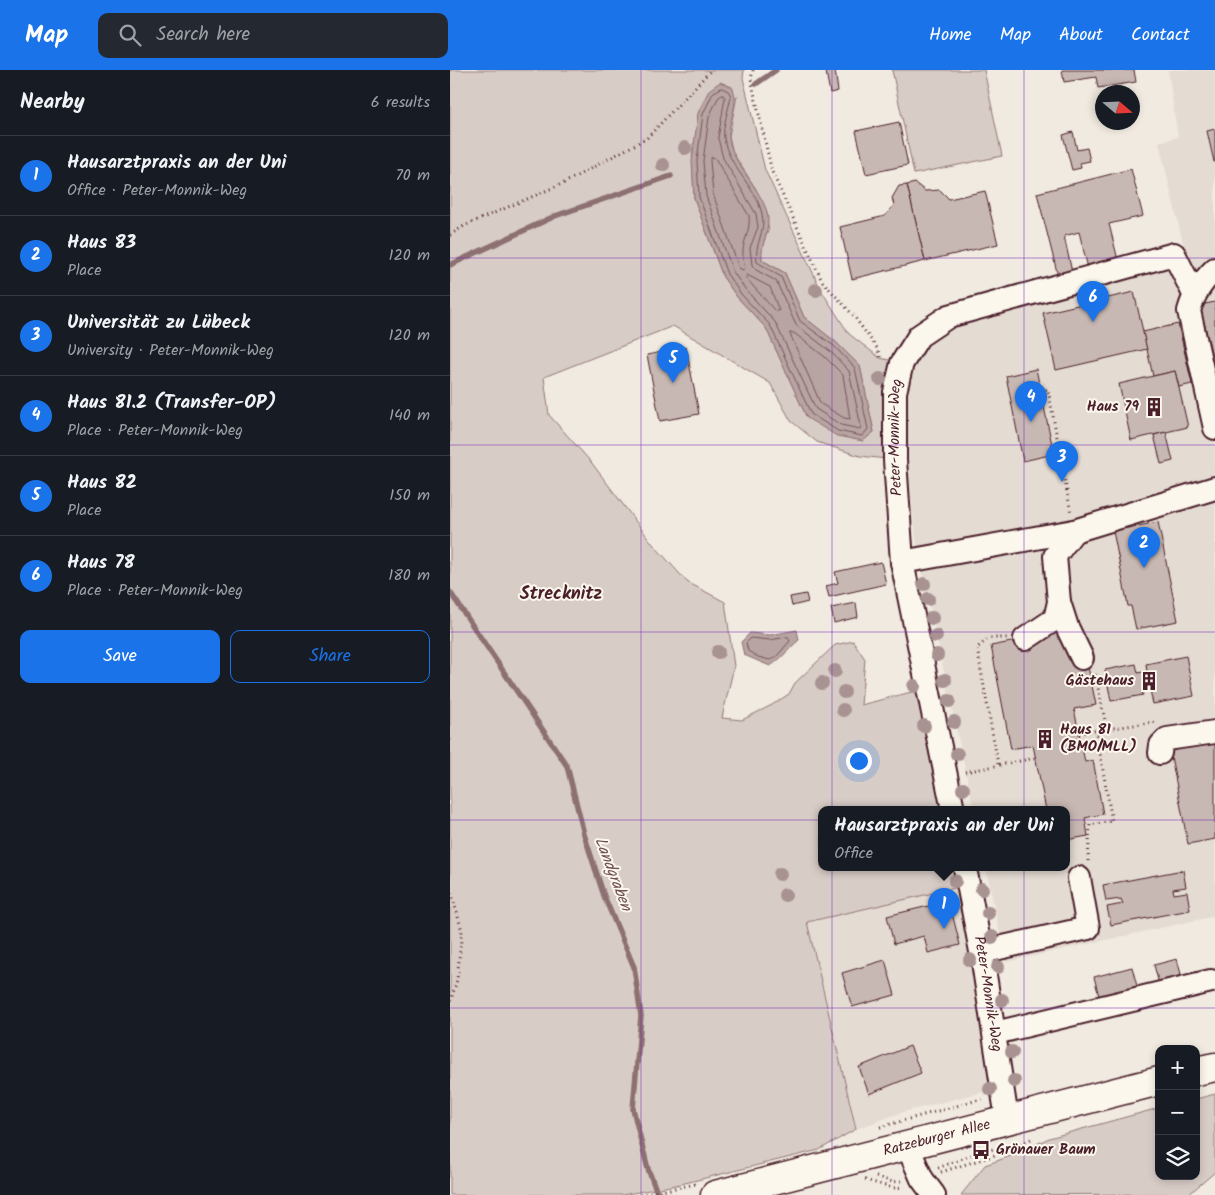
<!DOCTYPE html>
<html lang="en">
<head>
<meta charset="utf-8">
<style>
  :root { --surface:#171b24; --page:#242831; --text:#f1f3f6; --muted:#9ea1a6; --line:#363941; --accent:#1a73e8 }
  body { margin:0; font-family:Kalam,sans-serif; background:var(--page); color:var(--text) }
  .controls { position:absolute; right:15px; bottom:15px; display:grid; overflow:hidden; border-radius:10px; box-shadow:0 2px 8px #0003 }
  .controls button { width:45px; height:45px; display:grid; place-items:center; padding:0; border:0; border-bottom:1px solid var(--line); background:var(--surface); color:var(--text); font:25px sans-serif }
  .compass { position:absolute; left:645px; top:15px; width:45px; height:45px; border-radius:50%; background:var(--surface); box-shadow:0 2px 8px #0003; rotate:109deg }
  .you { position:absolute; left:408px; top:690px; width:18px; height:18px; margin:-12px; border:4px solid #fff; border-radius:50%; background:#1a73e8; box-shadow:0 0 0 8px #1a73e833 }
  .badge { display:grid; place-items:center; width:32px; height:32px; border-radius:50%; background:var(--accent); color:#fff; font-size:16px; font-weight:700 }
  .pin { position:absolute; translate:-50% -41px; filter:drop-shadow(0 1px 2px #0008) }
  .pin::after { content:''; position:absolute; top:26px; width:18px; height:15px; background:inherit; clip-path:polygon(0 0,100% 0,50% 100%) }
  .popup { position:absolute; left:368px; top:736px; width:252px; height:65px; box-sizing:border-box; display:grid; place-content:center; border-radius:10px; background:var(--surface); filter:drop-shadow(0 1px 4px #0005); font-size:16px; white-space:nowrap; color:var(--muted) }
  .popup b { font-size:19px; color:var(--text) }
  .popup::after { content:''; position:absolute; left:50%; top:100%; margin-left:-10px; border:10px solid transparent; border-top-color:var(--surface) }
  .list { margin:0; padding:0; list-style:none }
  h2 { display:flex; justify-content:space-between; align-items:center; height:65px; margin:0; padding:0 20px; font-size:21px }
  h2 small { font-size:16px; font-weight:400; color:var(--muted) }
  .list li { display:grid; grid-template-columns:32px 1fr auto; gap:15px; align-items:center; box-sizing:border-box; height:80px; padding:0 20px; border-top:1px solid var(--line) }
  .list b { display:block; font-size:19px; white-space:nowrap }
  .list p { margin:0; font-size:16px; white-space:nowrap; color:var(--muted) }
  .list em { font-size:16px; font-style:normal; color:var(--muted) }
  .actions { display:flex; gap:10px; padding:15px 20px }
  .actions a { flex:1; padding:11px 0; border:1px solid var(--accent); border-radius:10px; text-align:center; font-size:18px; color:var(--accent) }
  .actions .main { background:var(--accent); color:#fff }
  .icon { flex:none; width:28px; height:28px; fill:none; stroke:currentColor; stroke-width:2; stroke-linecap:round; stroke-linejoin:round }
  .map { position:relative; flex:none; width:765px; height:1125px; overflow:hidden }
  header { display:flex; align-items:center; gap:30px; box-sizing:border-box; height:70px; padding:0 25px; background:var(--accent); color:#fff }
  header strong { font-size:24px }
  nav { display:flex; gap:28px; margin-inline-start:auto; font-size:18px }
  .search { width:350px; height:45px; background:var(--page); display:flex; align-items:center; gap:12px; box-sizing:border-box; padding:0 18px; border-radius:10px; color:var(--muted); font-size:19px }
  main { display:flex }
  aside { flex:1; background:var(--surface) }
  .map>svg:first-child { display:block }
  .built { fill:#e4dbd2 }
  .green { fill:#d8ccc6; stroke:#917678; fill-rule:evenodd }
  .water { fill:#b8a4a2; stroke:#8c6f72 }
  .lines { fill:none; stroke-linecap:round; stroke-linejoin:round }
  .shore { stroke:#76545b; stroke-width:1 }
  .stream { stroke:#8c6f72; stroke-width:5.5 }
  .building { fill:#c8b8b3; stroke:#4a1f2b }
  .minor-casing { stroke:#4a1f2b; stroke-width:26 }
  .major-casing { stroke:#4a1f2b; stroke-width:31 }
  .path { stroke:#4a1f2b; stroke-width:3; stroke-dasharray:1 4; stroke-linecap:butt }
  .minor { stroke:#fbf7ec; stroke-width:22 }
  .major { stroke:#fbf7ec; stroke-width:28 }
  .tree { fill:#a89292 }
  .grid { fill:none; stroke:#7b2cbf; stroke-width:1; stroke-opacity:0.55 }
  .labels { text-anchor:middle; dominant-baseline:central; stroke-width:4; stroke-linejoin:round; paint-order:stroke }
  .poi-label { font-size:15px; font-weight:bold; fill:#4a1f2b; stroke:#fbf7ec; text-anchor:end }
  .street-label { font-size:15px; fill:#4a1f2b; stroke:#fbf7ec }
  .water-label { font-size:16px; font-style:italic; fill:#704e55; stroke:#fbf7ec }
  .quarter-label { font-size:18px; font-weight:bold; fill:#4a1f2b; stroke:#fbf7ec }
</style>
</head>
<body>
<header>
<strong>Map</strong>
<div class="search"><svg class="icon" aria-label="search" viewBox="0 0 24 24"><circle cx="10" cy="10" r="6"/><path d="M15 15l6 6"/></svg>Search here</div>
<nav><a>Home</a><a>Map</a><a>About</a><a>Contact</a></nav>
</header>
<main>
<aside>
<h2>Nearby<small>6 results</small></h2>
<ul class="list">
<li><span class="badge">1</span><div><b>Hausarztpraxis an der Uni</b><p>Office · Peter-Monnik-Weg</p></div><em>70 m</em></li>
<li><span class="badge">2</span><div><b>Haus 83</b><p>Place</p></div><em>120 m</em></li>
<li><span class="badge">3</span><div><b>Universität zu Lübeck</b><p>University · Peter-Monnik-Weg</p></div><em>120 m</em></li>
<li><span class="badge">4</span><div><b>Haus 81.2 (Transfer-OP)</b><p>Place · Peter-Monnik-Weg</p></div><em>140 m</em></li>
<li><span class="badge">5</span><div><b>Haus 82</b><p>Place</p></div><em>150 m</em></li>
<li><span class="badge">6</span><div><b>Haus 78</b><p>Place · Peter-Monnik-Weg</p></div><em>180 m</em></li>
</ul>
<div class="actions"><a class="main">Save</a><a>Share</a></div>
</aside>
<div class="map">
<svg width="765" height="1125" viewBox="0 0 765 1125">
  <rect width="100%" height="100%" fill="#f0eae0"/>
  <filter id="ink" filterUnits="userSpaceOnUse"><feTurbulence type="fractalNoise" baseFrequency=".02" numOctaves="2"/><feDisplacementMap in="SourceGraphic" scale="10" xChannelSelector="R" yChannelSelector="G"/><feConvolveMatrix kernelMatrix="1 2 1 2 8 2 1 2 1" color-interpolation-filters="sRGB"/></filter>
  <g filter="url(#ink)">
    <g class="built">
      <path d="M718 0H765V846L556 892 536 798H616V740H524L468 482 449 342 469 266 735 181 709 72 728 67Z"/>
      <path d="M518 815 553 1017 453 1042 406 1059 356 852Z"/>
    </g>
    <g class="green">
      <path d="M0 0H294L293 8 315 100 371 220 399 264 430 288 448 292 445 390 410 386 367 372 341 351 320 313 223 256 94 307 99 345 141 392 202 473 237 512 275 532 284 596 272 648 292 650 322 635 339 624 345 613 385 575 403 571 415 589 411 635 477 618 503 740H372V798H515L518 815 357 852 406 1059 369 1080 231 1114 172 1125H0ZM287 26 279 66 283 83 306 119 319 159 311 178 312 190 335 203 354 247 387 273 410 296 424 362 357 348 316 258 287 227 273 207 244 128 242 75Z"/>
      <path d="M442 0H534L552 86 464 104Z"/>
      <path d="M765 1024V1102L739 1124 511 1125 535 1095 564 1085 599 1068 709 1038V1106H746V1029Z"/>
    </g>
    <g class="water">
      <path d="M270 12 282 17C291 34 277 50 279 68 283 95 307 114 316 139 323 158 310 172 312 190L335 203 354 247 387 273 410 296 424 362 413 371 387 366 357 348 316 258 287 227 273 207 244 128 242 91 248 43 259 20Z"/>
      <path d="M347 560 349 570C339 578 332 589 320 596L294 585 291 572 300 563 320 565Z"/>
    </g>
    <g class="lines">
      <g class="shore">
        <path d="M272 18 278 21 281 26C279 39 272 56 274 68 278 97 306 116 312 144 316 163 304 173 307 192L331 207 350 251 384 276 405 298 418 359 412 366 388 361 361 344 320 255 291 224 277 204 249 127 247 91 253 44 263 23Z"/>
        <path d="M273 25 275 28 268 68 273 88 306 144 308 157 300 178 302 195 306 200 326 211 346 255 380 281 399 301 411 356 410 359 391 355 366 339 325 252 296 220 283 202 256 126 253 91 259 47 268 28Z"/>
        <path d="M262 87 265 88 299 146C301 166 288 173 295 198L293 200 289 198 263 124 260 91Z"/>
        <path d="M297 205 320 217 329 241H325L296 208Z"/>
        <path d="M340 263H344L375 287 393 305 400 349 394 348 371 334Z"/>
        <path d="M338 567 340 571 326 587 320 590 308 587 298 581 296 573 301 568 320 570Z"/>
      </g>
      <g class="stream">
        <path d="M306 14 326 0"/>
        <path d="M0 195 105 146 221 106"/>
        <path d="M0 522 117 696 134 764 154 826 184 897 191 946 183 1039 198 1099 208 1125"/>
      </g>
    </g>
    <g class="building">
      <path d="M385 0 388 21 380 23 376 2Z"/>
      <path d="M612 0H684L686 12 648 18 646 7 614 12Z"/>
      <path d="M449 52 458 95 416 104 406 61Z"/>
      <path d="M765 59V92H764L757 61Z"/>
      <path d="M623 62 627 80 637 78 640 91 630 93 631 98 622 100 613 65Z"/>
      <path d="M681 99 693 146 659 154 668 190 638 198 629 162 614 166 622 202 608 206 587 123Z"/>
      <path d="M465 113 475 121 490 120 499 129 535 121 548 174 475 191 457 115Z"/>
      <path d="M457 115 475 191 402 209 390 157 435 146 444 135 442 128 449 116Z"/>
      <path d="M684 222 697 279 606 300 593 243Z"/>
      <path d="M765 232V299L750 235Z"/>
      <path d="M728 254 742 314 729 317 725 301 703 306 693 262Z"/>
      <path d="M236 277 249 344 210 351 197 285Z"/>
      <path d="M586 299 604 384 573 391 556 306Z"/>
      <path d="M725 301 738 357 681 370 669 314Z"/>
      <path d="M716 362 723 391 711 394 704 365Z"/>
      <path d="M708 452 728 551 686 559 681 536H678L663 461Z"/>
      <path d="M431 492 436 514 379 527 376 516 388 513 385 502Z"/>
      <path d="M356 524 358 532 342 536 340 527Z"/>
      <path d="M406 533 408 547 384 553 381 538Z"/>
      <path d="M613 562 619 591 636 587 646 635 624 639 635 692 643 690 653 744 635 748 638 766 616 770V740H596L583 675 561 679 541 576Z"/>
      <path d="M736 586 744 626 703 634 700 620 692 621 693 625 661 631 655 600 686 594 688 603 697 601 696 594Z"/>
      <path d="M765 672V769L738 774 720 681Z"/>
      <path d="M733 800 736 817 723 819 724 824 737 822 740 840 661 855 657 837 673 834 671 829 656 831 653 815Z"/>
      <path d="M499 831 510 875 478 883 474 866 444 874 437 846Z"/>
      <path d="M727 889 732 908 709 914 704 895Z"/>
      <path d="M435 890 445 925 402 937 392 903Z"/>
      <path d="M682 897 688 920 650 930 644 907Z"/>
      <path d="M460 976 471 1003 419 1024 409 997Z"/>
    </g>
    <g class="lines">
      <g class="minor-casing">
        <g id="minor">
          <path d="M765 199C752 212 744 223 739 241L765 358"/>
          <path d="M452 492 624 461 765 418"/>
          <path d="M609 532 617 557 632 588"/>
          <path d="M575 569 605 549 609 532 605 486 624 461"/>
          <path d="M710 683 711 675 717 669 765 662"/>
          <path id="s1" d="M503 740 452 492 445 390V322L452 293 469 266 499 246 724 184 744 224"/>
          <path id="s2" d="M515 798 533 892 557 1049"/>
          <path d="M531 882 638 858 629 808"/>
          <path d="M545 963 761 911"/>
          <path d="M457 1075 472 1109 484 1125"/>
        </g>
      </g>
      <g class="major-casing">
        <g id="major">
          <path d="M746 1001 765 997"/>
          <path id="s3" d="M265 1125 709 1011"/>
        </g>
      </g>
      <g class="path">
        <path d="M303 0 301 9 322 102 372 211 403 245 427 278 431 289"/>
        <path d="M0 165 14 156 114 113 197 68 261 0"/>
        <path d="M591 321 598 319 621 443"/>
        <path d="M645 604 657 659"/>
        <path d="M629 663 705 652"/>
        <path d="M548 694 527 578 539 568H557"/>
        <path d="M515 702 585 688"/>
        <path d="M638 791 640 755 662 751 646 661"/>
        <path d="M0 818 12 861 7 910 0 933"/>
        <path d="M430 1057 535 1028"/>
        <path d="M527 1083 548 1078"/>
        <path d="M488 1098 521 1085"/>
        <path d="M491 1102 555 1082 581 1069"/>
        <path d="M426 1107 443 1112 451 1111"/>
        <path d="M415 1110 443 1118 453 1117"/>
        <path d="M190 1125 246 1114"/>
      </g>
      <use href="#minor" class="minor"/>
      <use href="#major" class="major"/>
    </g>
    <g class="tree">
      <circle cx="235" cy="78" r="7"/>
      <circle cx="213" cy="95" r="7"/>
      <circle cx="366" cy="220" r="7"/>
      <circle cx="430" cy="309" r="7"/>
      <circle cx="474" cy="514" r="7"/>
      <circle cx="478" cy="529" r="7"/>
      <circle cx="482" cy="548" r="7"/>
      <circle cx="486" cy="566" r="7"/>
      <circle cx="268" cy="582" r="7"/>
      <circle cx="487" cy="585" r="7"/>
      <circle cx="385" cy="601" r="7"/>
      <circle cx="495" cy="610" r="7"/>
      <circle cx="372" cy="613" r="7"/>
      <circle cx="464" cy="616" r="7"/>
      <circle cx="394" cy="622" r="7"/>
      <circle cx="499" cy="631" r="7"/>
      <circle cx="393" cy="640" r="7"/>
      <circle cx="504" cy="652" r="7"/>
      <circle cx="474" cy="656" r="7"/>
      <circle cx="507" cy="684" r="7"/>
      <circle cx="513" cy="719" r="7"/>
      <circle cx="330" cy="804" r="7"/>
      <circle cx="505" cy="811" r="7"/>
      <circle cx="532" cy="819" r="7"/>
      <circle cx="335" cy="825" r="7"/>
      <circle cx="538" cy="843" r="7"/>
      <circle cx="542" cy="867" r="7"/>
      <circle cx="520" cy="890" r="7"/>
      <circle cx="548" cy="897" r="7"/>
      <circle cx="552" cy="930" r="7"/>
      <circle cx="562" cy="982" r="7"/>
      <circle cx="564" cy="1011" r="7"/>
      <circle cx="540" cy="1019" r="7"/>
    </g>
  </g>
  <path class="grid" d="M191 0V1125M382 0V1125M574 0V1125M0 188H765M0 375H765M0 562H765M0 750H765M0 938H765"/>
  <defs>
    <g id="building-bare" transform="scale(1.5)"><path d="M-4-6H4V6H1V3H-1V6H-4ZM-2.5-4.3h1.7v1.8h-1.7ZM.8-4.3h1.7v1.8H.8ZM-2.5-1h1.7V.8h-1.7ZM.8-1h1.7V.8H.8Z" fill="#4a1f2b" stroke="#fbf7ec" stroke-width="2.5" paint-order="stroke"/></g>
    <g id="bus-bare" transform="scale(1.5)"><path d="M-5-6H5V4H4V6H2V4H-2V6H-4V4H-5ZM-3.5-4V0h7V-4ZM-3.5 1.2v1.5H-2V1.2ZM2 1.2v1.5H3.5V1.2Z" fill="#4a1f2b" stroke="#fbf7ec" stroke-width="2.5" paint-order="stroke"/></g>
  </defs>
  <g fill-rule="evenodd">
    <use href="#building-bare" x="704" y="337"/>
    <use href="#building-bare" x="699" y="611"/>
    <use href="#building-bare" x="595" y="669"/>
    <use href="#bus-bare" x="531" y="1080"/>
  </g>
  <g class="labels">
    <g class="poi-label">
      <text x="689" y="337">Haus 79</text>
      <text x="684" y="611">Gästehaus</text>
      <text x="610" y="660" text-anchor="start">Haus 81<tspan x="610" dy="17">(BMO/MLL)</tspan></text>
      <text x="546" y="1080" text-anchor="start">Grönauer Baum</text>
    </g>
    <g class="street-label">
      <text stroke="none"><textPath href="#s1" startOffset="378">Peter-Monnik-Weg</textPath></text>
      <text stroke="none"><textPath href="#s2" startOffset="128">Peter-Monnik-Weg</textPath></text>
      <text stroke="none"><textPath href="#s3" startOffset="229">Ratzeburger Allee</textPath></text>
    </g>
    <g class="water-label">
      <text transform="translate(163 804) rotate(69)">Landgraben</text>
    </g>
    <g class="quarter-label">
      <text x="111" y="524">Strecknitz</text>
    </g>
  </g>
</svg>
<div class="controls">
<button>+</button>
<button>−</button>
<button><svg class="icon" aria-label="layers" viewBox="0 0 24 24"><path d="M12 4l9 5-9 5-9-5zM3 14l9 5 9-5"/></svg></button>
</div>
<svg class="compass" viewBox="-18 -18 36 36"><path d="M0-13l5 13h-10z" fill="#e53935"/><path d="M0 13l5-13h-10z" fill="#9ea1a6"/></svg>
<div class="you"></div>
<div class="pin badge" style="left:494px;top:859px">1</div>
<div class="popup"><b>Hausarztpraxis an der Uni</b>Office</div>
<div class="pin badge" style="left:694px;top:498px">2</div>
<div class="pin badge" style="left:612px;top:412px">3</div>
<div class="pin badge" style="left:581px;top:352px">4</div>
<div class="pin badge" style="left:223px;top:313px">5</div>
<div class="pin badge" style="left:643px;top:252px">6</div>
</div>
</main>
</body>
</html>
